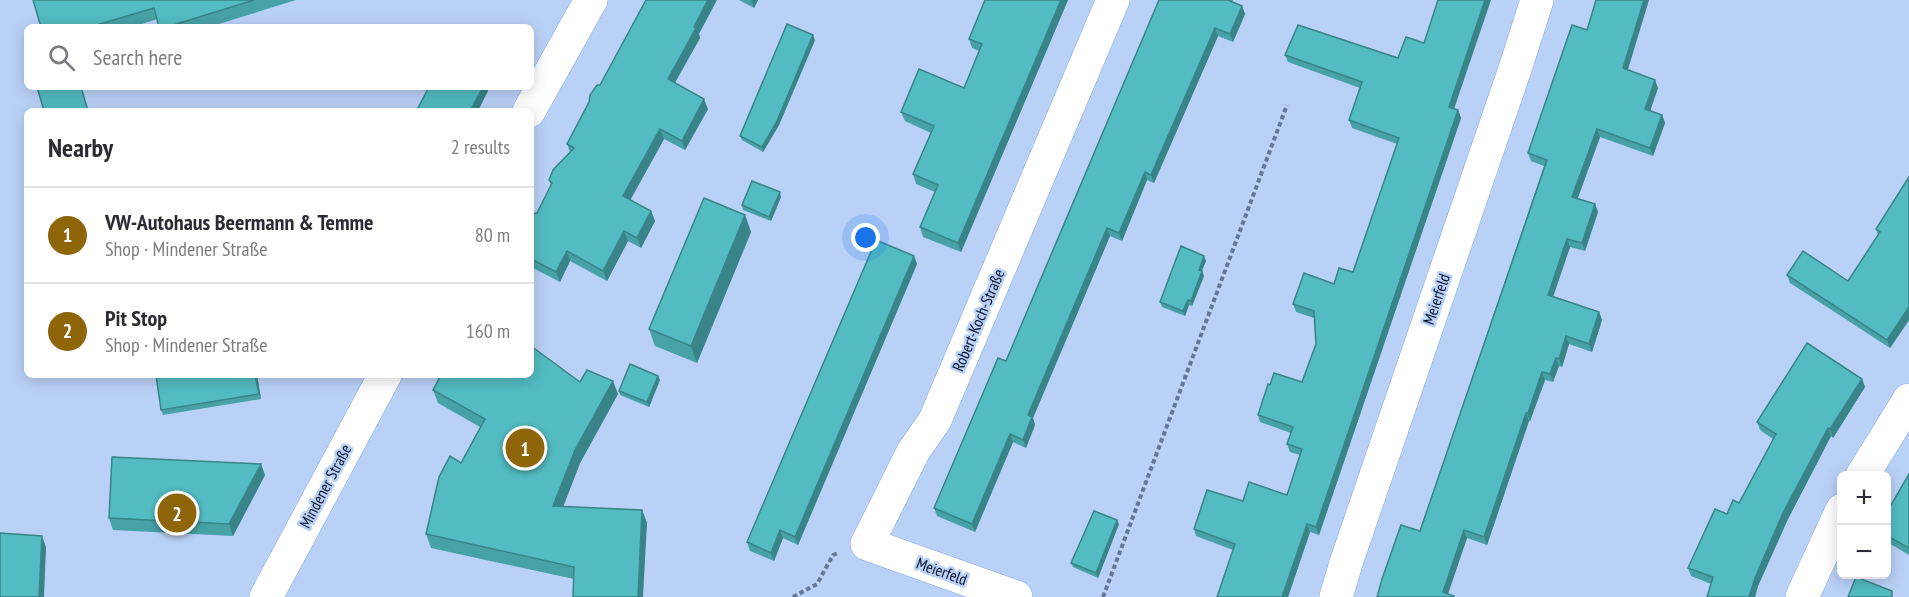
<!DOCTYPE html>
<html lang="en">
<head>
<meta charset="utf-8">
<style>
  :root { --surface:#fff; --page:#f2f2f3; --text:#2b2b33; --muted:#7c7c81; --line:#e1e1e2; --accent:#8e6509 }
  body { margin:0; font-family:"PT Sans Narrow",sans-serif; background:var(--page); color:var(--text) }
  .controls { position:absolute; right:18px; bottom:18px; display:grid; overflow:hidden; border-radius:9px; box-shadow:0 3px 15px #0003 }
  .controls button { width:54px; height:54px; display:grid; place-items:center; padding:0; border:0; border-bottom:2px solid var(--line); background:var(--surface); color:var(--text); font:30px sans-serif }
  .you { position:absolute; left:866px; top:238px; width:21px; height:21px; margin:-15px; border:4px solid #fff; border-radius:50%; background:#1a73e8; box-shadow:0 0 0 9px #1a73e833 }
  .badge { display:grid; place-items:center; width:39px; height:39px; border-radius:50%; background:var(--accent); color:#fff; font-size:20px; font-weight:700 }
  .pin { position:absolute; translate:-50% -50%; border:3px solid #fff; box-shadow:0 2px 6px #0006 }
  .list { margin:0; padding:0; list-style:none }
  h2 { display:flex; justify-content:space-between; align-items:center; height:78px; margin:0; padding:0 24px; font-size:26px }
  h2 small { font-size:20px; font-weight:400; color:var(--muted) }
  .list li { display:grid; grid-template-columns:39px 1fr auto; gap:18px; align-items:center; box-sizing:border-box; height:96px; padding:0 24px; border-top:2px solid var(--line) }
  .list b { display:block; font-size:22px; white-space:nowrap }
  .list p { margin:0; font-size:20px; white-space:nowrap; color:var(--muted) }
  .list em { font-size:20px; font-style:normal; color:var(--muted) }
  .icon { flex:none; width:33px; height:33px; fill:none; stroke:currentColor; stroke-width:2; stroke-linecap:round; stroke-linejoin:round }
  .map { position:relative; flex:none; width:1909px; height:597px; overflow:hidden }
  .search { position:absolute; background:var(--surface); box-shadow:0 3px 15px #0003; left:24px; top:24px; width:510px; height:66px; display:flex; align-items:center; gap:15px; box-sizing:border-box; padding:0 21px; border-radius:9px; color:var(--muted); font-size:22px }
  .panel { position:absolute; background:var(--surface); box-shadow:0 3px 15px #0003; left:24px; top:108px; width:510px; height:270px; border-radius:9px }
  .map>svg:first-child { display:block }
  .lines { fill:none; stroke-linecap:round; stroke-linejoin:round }
  .minor-casing { stroke:#82a7e3; stroke-width:34 }
  .path { stroke:#657795; stroke-width:4; stroke-dasharray:4.5 3; stroke-linecap:butt }
  .minor { stroke:#fff; stroke-width:33 }
  .wall { fill:#47a2a7 }
  .shaded-wall { fill:#398488 }
  .building { fill:#52bcc2; stroke:#398488; stroke-width:1.5 }
  .labels { text-anchor:middle; dominant-baseline:central; stroke-width:5; stroke-linejoin:round; paint-order:stroke }
  .street-label { font-size:16px; fill:#051026; stroke:#bad1f7 }
</style>
</head>
<body>
<div class="map">
<svg width="1909" height="597" viewBox="0 0 1909 597">
  <rect width="100%" height="100%" fill="#bad1f7"/>
  <g class="lines">
    <g class="minor-casing">
      <g id="minor">
        <path d="M529 111 591 0"/>
        <path d="M1862 476 1909 400"/>
        <path d="M266 597 385 375"/>
        <path d="M1016 597 867 544 913 452 935 420 1113 0"/>
        <path d="M1336 597 1346 563 1516 66 1537 0"/>
        <path d="M1802 597 1842 510"/>
      </g>
    </g>
    <g class="path">
      <path d="M793 597 817 584 833 555 838 553"/>
      <path d="M1103 597 1287 105"/>
    </g>
    <use href="#minor" class="minor"/>
  </g>
  <g class="wall">
    <path d="M33 0H296L209 27H159L157 19 133 27H41Z"/>
    <path d="M739 0H758L754 8Z"/>
    <path d="M985 0H1068L961 252 923 237 920 227 935 192 916 184 913 174 931 133 905 121 901 112 964 88 979 51 972 48 969 39Z"/>
    <path d="M1159 0H1233L1232 2 1242 6 1245 14 1233 42 1218 36 1154 183 1147 180 1122 241 1110 236 1033 418 1035 425 1026 448 1013 442 975 532 937 516 934 508 1006 361Z"/>
    <path d="M699 34 700 38 675 83 708 109 685 150 664 139 630 200 651 211 655 221 641 248 628 241 607 281 570 261 560 282 531 267V214L537 213 551 185 549 180 570 152 567 144 600 85Z"/>
    <path d="M815 40 779 125 763 152 742 140 740 136Z"/>
    <path d="M1285 55 1398 58 1454 109 1458 110 1461 118 1319 535 1310 532 1288 597H1217L1233 550 1196 536 1194 529 1243 501 1287 495 1300 455 1290 452 1287 444 1291 433 1260 422 1258 415 1270 385 1302 382 1316 344 1314 318 1296 312 1293 304 1334 284 1353 272 1397 144 1352 128 1349 120 1360 88 1288 62Z"/>
    <path d="M1628 70 1658 88 1650 111 1662 115 1665 123 1653 156 1600 137 1578 198 1595 204 1598 212 1585 251 1570 247 1553 296 1599 312 1602 320 1592 352 1569 344 1562 367 1559 366 1553 382 1545 380 1530 421H1529L1487 545 1467 538 1448 593 1377 597 1420 531 1544 166 1531 161 1528 153Z"/>
    <path d="M1909 177V320L1890 348 1790 283 1787 275 1848 281 1878 235 1876 229Z"/>
    <path d="M781 197 771 221 743 210 742 205Z"/>
    <path d="M745 215 751 232 697 363 655 346 649 329Z"/>
    <path d="M914 256 917 264 798 545 783 538 774 561 750 551 747 542Z"/>
    <path d="M1204 256 1206 261 1202 271 1204 276 1192 306 1189 305 1185 316 1162 307 1160 302Z"/>
    <path d="M156 375H257L261 399 163 415 161 410Z"/>
    <path d="M658 376 660 380 649 407 620 395 619 391Z"/>
    <path d="M1862 379 1865 387 1833 438 1831 436 1787 521 1758 586 1755 597H1707L1711 584 1691 576 1688 568 1727 514 1739 503 1773 439 1760 430 1757 422Z"/>
    <path d="M580 382 618 394 580 463 563 507 642 510 647 523 574 579 431 548 426 534 461 463 480 427 438 403 433 390Z"/>
    <path d="M1909 474V555L1887 542V512Z"/>
    <path d="M265 475 233 536 113 530 109 518Z"/>
    <path d="M1119 524 1098 578 1073 567 1071 563Z"/>
  </g>
  <g class="shaded-wall">
    <path d="M708 0H717L699 34 700 38 671 89 668 79 694 27Z"/>
    <path d="M751 0H758L754 8Z"/>
    <path d="M1061 0H1068L961 252 958 243Z"/>
    <path d="M1485 0H1491L1452 115 1449 107Z"/>
    <path d="M1644 0H1649L1626 76 1623 68Z"/>
    <path d="M1242 6 1245 14 1233 42 1230 34Z"/>
    <path d="M1215 28 1218 36 1154 183 1151 175Z"/>
    <path d="M813 35 815 40 779 125 763 152 762 147Z"/>
    <path d="M1655 80 1658 88 1648 117 1645 109Z"/>
    <path d="M482 87H487L488 91 478 111H470Z"/>
    <path d="M704 99 708 109 685 150 682 141Z"/>
    <path d="M1458 110 1461 118 1319 535 1316 527Z"/>
    <path d="M1662 115 1665 123 1653 156 1650 148Z"/>
    <path d="M660 129 664 139 627 206 623 196Z"/>
    <path d="M1597 129 1600 137 1575 205 1572 197Z"/>
    <path d="M1145 172 1147 180 1122 241 1119 233Z"/>
    <path d="M780 192 781 197 771 221 769 217Z"/>
    <path d="M1595 204 1598 212 1585 251 1582 243Z"/>
    <path d="M651 211 655 221 641 248 637 238Z"/>
    <path d="M745 215 751 232 697 363 691 346Z"/>
    <path d="M1107 228 1110 236 1033 418 1035 425 1026 448 1023 440 1028 415Z"/>
    <path d="M624 231 628 241 607 281 603 271Z"/>
    <path d="M1567 239 1570 247 1551 303 1548 295Z"/>
    <path d="M567 251 570 261 560 282 556 272Z"/>
    <path d="M914 256 917 264 798 545 795 537Z"/>
    <path d="M1204 256 1206 261 1200 274 1199 270Z"/>
    <path d="M1202 271 1204 276 1192 306 1191 301Z"/>
    <path d="M1188 300 1189 305 1185 316 1183 311Z"/>
    <path d="M1909 307V320L1890 348 1887 340Z"/>
    <path d="M1599 312 1602 320 1592 352 1589 344Z"/>
    <path d="M1566 336 1569 344 1562 367 1559 359Z"/>
    <path d="M1556 358 1559 366 1553 382 1550 374Z"/>
    <path d="M1542 372 1545 380 1530 421 1528 413Z"/>
    <path d="M255 375H257L261 399 259 394Z"/>
    <path d="M658 376 660 380 649 407 647 402Z"/>
    <path d="M1862 379 1865 387 1833 438 1830 429Z"/>
    <path d="M613 381 618 394 580 463 558 520 553 506 575 450Z"/>
    <path d="M1526 413 1529 421 1487 545 1484 537Z"/>
    <path d="M1828 428 1831 436 1787 521 1758 586 1755 597H1749L1755 578 1783 513Z"/>
    <path d="M1010 434 1013 442 975 532 972 524Z"/>
    <path d="M261 464 265 475 233 536 229 524Z"/>
    <path d="M642 510 647 523 643 597H638Z"/>
    <path d="M1117 520 1119 524 1098 578 1096 573Z"/>
    <path d="M1307 524 1310 532 1288 597H1282Z"/>
    <path d="M780 530 783 538 774 561 771 553Z"/>
    <path d="M1464 530 1467 538 1447 597 1443 592Z"/>
    <path d="M42 536 46 547 44 597H39Z"/>
  </g>
  <g class="building">
    <path d="M33 0H254L167 27H159L154 8 90 27H41Z"/>
    <path d="M646 0H708L694 27 696 28 668 79 704 99 682 141 660 129 623 196 651 211 637 238 624 231 603 271 567 251 556 272 531 259V214L537 213 552 183 549 180 553 170 574 148 567 144 589 102 590 95 597 85H600Z"/>
    <path d="M985 0H1061L958 243 920 227 938 185 913 174 934 126 901 112 919 69 964 88 982 44 969 39Z"/>
    <path d="M1159 0H1228L1242 6 1230 34 1215 28 1151 175 1145 172 1119 233 1107 228 1028 415 1032 417 1023 440 1010 434 972 524 934 508 998 358 1006 361Z"/>
    <path d="M1438 0H1485L1449 107 1458 110 1316 527 1307 524 1282 597H1217L1235 544 1194 529 1207 490 1243 501 1249 482 1287 495 1302 449 1287 444 1293 427 1258 415 1268 384 1270 385 1274 373 1302 382 1316 344 1314 311 1293 304 1304 273 1334 284 1339 268 1353 272 1399 138 1349 120 1362 82 1285 55 1298 25 1398 58 1406 37 1424 43Z"/>
    <path d="M1596 0H1644L1623 68 1655 80 1645 109 1662 115 1650 148 1597 129 1572 197 1595 204 1582 243 1567 239 1548 295 1599 312 1589 344 1566 336 1559 359 1556 358 1550 374 1542 372 1528 413H1526L1484 537 1464 530 1443 592 1454 596V597H1377L1382 579 1401 525 1420 531 1547 160 1528 153 1572 25 1587 30Z"/>
    <path d="M787 24 813 35 777 121 762 147 740 136Z"/>
    <path d="M37 87H81L88 111H44Z"/>
    <path d="M429 87H483L470 111H424L418 108Z"/>
    <path d="M1909 177V307L1887 340 1787 275 1803 251 1848 281 1880 232 1876 229Z"/>
    <path d="M752 181 780 192 769 217 742 205Z"/>
    <path d="M704 198 745 215 691 346 649 329Z"/>
    <path d="M876 240 914 256 795 537 780 530 771 553 747 542Z"/>
    <path d="M1181 246 1204 256 1199 270 1202 271 1191 301 1188 300 1183 311 1160 302Z"/>
    <path d="M1807 343 1862 379 1830 429 1828 428 1783 513 1755 578 1749 597H1707L1713 577 1688 568 1715 509 1727 514 1733 500 1739 503 1776 434 1757 422Z"/>
    <path d="M531 346 580 382 587 370 613 381 575 450 553 506 642 510 638 597H573L574 567 426 534 439 477 450 456 461 463 485 419 433 390 441 375H531Z"/>
    <path d="M630 364 658 376 647 402 619 391Z"/>
    <path d="M156 375H255L259 394 161 410Z"/>
    <path d="M112 457 261 464 229 524 109 518Z"/>
    <path d="M1909 474V548L1887 536V512Z"/>
    <path d="M1094 511 1117 520 1096 573 1071 563Z"/>
    <path d="M0 533 42 536 39 597H0Z"/>
    <path d="M1856 577 1892 591V597H1848Z"/>
  </g>
  <g class="labels">
    <g class="street-label">
      <text transform="translate(1436 299) rotate(-71)">Meierfeld</text>
      <text transform="translate(978 320) rotate(-67)">Robert-Koch-Straße</text>
      <text transform="translate(325 486) rotate(-62)">Mindener Straße</text>
      <text transform="translate(942 571) rotate(20)">Meierfeld</text>
    </g>
  </g>
</svg>
<div class="controls">
<button>+</button>
<button>−</button>
</div>
<div class="you"></div>
<div class="pin badge" style="left:525px;top:448px">1</div>
<div class="pin badge" style="left:177px;top:513px">2</div>
<div class="search"><svg class="icon" aria-label="search" viewBox="0 0 24 24"><circle cx="10" cy="10" r="6"/><path d="M15 15l6 6"/></svg>Search here</div>
<section class="panel">
<h2>Nearby<small>2 results</small></h2>
<ul class="list">
<li><span class="badge">1</span><div><b>VW-Autohaus Beermann &amp; Temme</b><p>Shop · Mindener Straße</p></div><em>80 m</em></li>
<li><span class="badge">2</span><div><b>Pit Stop</b><p>Shop · Mindener Straße</p></div><em>160 m</em></li>
</ul>
</section>
</div>
</body>
</html>
